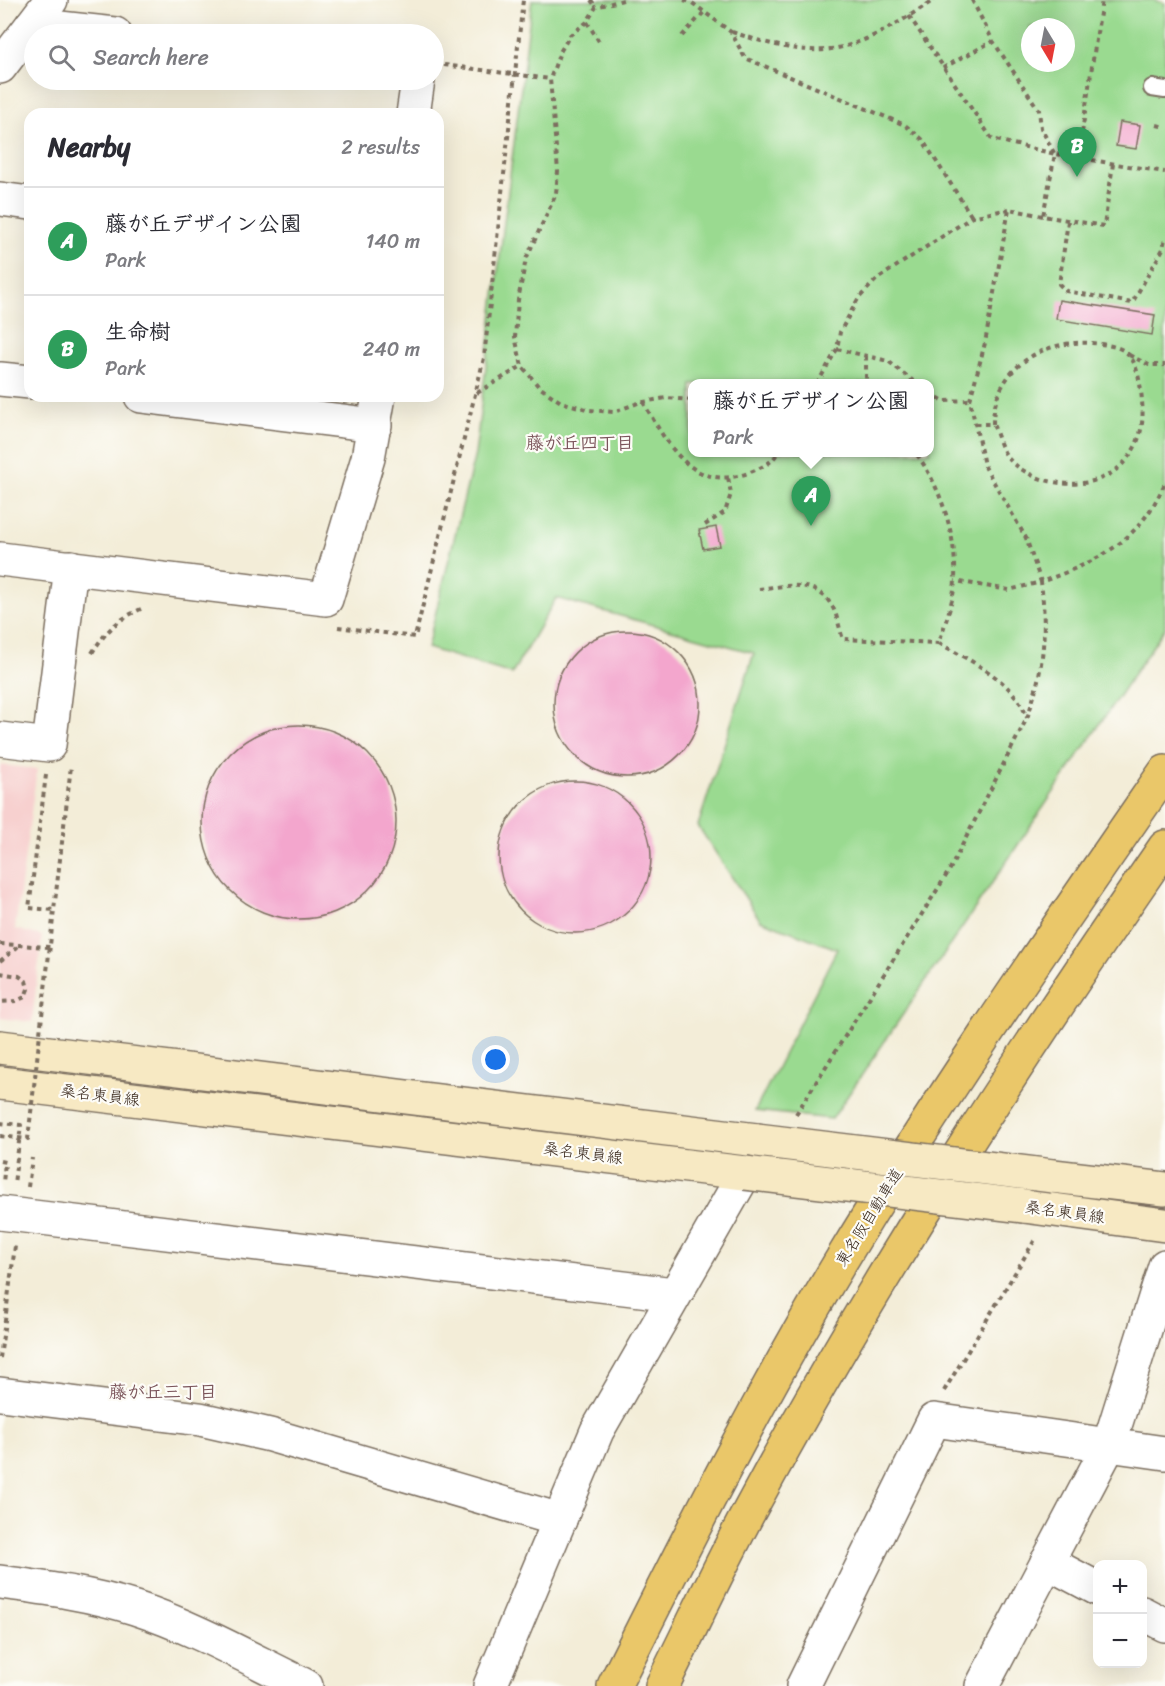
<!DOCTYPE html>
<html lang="en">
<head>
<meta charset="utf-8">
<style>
  :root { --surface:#fff; --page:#f7f7f7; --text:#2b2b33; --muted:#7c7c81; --line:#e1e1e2; --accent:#1a73e8 }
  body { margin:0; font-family:Sriracha,"Klee One",sans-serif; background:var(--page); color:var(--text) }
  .controls { position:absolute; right:18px; bottom:18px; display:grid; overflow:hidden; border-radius:12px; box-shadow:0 6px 24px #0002 }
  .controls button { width:54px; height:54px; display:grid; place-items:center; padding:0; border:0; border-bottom:2px solid var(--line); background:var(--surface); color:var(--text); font:30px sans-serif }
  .compass { position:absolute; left:1021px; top:18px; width:54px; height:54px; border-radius:50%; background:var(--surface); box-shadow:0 6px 24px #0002; rotate:170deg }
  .you { position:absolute; left:496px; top:1060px; width:21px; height:21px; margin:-15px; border:4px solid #fff; border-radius:50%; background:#1a73e8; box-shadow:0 0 0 9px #1a73e833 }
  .badge { display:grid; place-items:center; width:39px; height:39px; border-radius:50%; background:var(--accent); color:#fff; font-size:20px; font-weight:700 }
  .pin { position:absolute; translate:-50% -50px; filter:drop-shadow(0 2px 3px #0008) }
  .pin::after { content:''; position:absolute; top:32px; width:21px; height:18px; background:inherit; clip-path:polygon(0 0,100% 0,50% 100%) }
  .popup { position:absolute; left:688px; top:379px; width:246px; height:78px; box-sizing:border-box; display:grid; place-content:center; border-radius:12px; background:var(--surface); filter:drop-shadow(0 2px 4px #0005); font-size:20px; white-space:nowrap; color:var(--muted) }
  .popup b { font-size:22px; color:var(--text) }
  .popup::after { content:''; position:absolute; left:50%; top:100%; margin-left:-12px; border:12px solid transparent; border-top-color:var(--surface) }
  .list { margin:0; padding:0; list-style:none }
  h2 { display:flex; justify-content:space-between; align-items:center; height:78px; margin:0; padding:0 24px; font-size:26px }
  h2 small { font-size:20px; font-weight:400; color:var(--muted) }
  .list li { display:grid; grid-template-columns:39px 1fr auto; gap:18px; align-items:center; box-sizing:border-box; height:108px; padding:0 24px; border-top:2px solid var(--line) }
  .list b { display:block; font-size:22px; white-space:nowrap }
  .list p { margin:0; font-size:20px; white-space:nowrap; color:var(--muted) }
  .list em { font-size:20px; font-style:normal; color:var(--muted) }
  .icon { flex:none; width:33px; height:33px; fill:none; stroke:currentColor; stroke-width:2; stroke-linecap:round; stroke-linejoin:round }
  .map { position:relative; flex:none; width:1165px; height:1686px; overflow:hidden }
  .search { position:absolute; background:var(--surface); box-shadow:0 6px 24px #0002; left:24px; top:24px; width:420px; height:66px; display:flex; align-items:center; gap:15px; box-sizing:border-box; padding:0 21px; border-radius:33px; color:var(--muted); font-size:22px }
  .panel { position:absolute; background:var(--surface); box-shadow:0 6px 24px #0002; left:24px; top:108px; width:420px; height:294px; border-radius:18px }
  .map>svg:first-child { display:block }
  .built { fill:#f7d0cf }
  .green { fill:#9ada90; stroke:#6a8257; stroke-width:1.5; fill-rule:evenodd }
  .building { fill:#f3a6cd }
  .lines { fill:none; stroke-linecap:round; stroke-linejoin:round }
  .service-casing { stroke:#7b6e5f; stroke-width:20 }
  .minor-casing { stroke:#7b6e5f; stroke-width:36 }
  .secondary-casing { stroke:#7b6e5f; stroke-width:36 }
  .motorway-casing { stroke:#7b6e5f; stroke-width:36 }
  .path { stroke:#7b6e5f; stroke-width:4; stroke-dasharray:4.5 4.5; stroke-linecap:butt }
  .service { stroke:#fff; stroke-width:16 }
  .minor { stroke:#fff; stroke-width:33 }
  .secondary { stroke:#f7e9c3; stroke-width:33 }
  .motorway { stroke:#eac769; stroke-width:33 }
  .secondary-bridge-casing { stroke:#7b6e5f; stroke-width:36; stroke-linecap:butt }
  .path-bridge { stroke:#7b6e5f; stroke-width:4; stroke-dasharray:4.5 4.5; stroke-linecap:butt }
  .secondary-bridge { stroke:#f7e9c3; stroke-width:33 }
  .labels { text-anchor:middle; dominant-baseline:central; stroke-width:4.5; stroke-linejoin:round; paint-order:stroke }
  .street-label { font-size:16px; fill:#3b2a1e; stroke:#fdfcf7 }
  .neighbourhood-label { font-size:18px; font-weight:bold; fill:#7b555b; stroke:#fdfcf7 }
</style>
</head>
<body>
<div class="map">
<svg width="1165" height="1686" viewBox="0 0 1165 1686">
  <rect width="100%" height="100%" fill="#fdfcf7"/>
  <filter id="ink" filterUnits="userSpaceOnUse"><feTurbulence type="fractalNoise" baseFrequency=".0167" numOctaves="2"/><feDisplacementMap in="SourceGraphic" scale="12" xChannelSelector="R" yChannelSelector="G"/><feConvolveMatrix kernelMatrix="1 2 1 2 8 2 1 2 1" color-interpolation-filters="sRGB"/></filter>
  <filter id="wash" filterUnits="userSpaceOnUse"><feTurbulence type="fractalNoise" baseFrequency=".008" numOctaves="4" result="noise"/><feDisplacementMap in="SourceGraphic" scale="24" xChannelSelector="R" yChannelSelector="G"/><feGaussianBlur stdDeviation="1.35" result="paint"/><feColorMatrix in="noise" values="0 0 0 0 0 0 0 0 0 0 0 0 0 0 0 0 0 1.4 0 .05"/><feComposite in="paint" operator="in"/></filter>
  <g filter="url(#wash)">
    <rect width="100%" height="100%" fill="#f3edd8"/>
    <path class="built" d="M0 765 37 769 15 929 42 936 32 1022 0 1018Z"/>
    <path class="green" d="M532 0H1153L1165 3V628L832 1119 755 1111 837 949 760 920 698 826 754 653 556 598 512 674 427 648 475 454ZM1030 27H1066V63H1030ZM692 384H930V452H692Z"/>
    <g id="blocks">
      <g class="building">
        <path d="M1120 122 1140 125 1136 149 1116 146Z"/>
        <path d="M1059 300 1155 315 1152 335 1056 319Z"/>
        <path d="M716 527 720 546 703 549 699 530Z"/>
        <circle cx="627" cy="704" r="73"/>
        <circle cx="299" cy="822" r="97"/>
        <circle cx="575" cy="857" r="76"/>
      </g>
    </g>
  </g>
  <g filter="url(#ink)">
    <use href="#blocks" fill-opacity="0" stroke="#7b6e5f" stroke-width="1.5"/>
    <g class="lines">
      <g class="service-casing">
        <path id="service" d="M1152 88 1165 90"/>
      </g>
      <g class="minor-casing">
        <g id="minor">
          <path d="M32 25 115 34"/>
          <path d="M0 67 51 0"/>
          <path d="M413 114 418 80"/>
          <path d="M0 199 30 203"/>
          <path d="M0 379 30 382"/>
          <path d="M141 396 375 425"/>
          <path d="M0 559 326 599 368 458 379 396"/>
          <path d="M0 739 49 745 71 567"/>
          <path d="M0 1213 674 1294"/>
          <path d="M0 1394 200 1419 270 1435 560 1520"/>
          <path d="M1047 1562 1098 1589"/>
          <path d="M0 1582C46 1588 91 1594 135 1608 194 1627 250 1659 306 1686"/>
          <path d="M1142 1613 1165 1625"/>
          <path d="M490 1686 597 1431 745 1173"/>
          <path d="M803 1686 934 1420 1165 1453"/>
          <path d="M982 1686 1109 1445 1165 1266"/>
        </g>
      </g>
      <g class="secondary-casing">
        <g id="secondary">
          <path d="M0 1047 757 1140"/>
          <path d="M0 1083 745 1173"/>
          <path d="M1053 1176 1165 1189"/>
          <path d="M1024 1206 1165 1225"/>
        </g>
      </g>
      <g class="motorway-casing">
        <g id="motorway">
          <path d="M614 1686C685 1544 757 1401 839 1264 940 1096 1053 934 1165 772"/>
          <path d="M662 1686C692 1626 720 1565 752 1506 875 1277 1018 1060 1165 847"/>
        </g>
      </g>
      <g class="path">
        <path d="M591 0 596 7"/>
        <path d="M623 0 596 7 587 22 570 35 560 52 550 79 558 171 556 194 526 259 518 300 515 337 522 366 539 387 561 402 590 410 614 412 638 403 666 398 692 400"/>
        <path d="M684 0 691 2 731 32 745 58 905 125 922 139 972 217"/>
        <path d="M972 0 993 41 1039 110 1041 128 1054 153"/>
        <path d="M909 16 992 139 1055 154"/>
        <path d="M587 22 600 43"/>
        <path d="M732 32C757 40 783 49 810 50 855 53 898 23 934 0"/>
        <path d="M682 36 704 12"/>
        <path d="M444 65 550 79"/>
        <path d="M943 68 993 41"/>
        <path d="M1157 125 1165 127"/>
        <path d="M1078 159 1102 0"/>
        <path d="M1113 164 1104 226 1043 216 1055 154 1165 172"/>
        <path d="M1043 216 1009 209 985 343 970 400 984 465 1026 538 1041 582C1100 560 1138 543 1165 483"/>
        <path d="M1068 221 1059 284 1066 291 1132 303 1163 249 1165 238"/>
        <path d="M837 349 888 361 917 384"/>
        <path d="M1129 355 1149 365H1165"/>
        <path d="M866 356V384"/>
        <path d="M817 384 837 349 840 332 858 299 877 279 972 217 1009 209"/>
        <path d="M477 393 522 366"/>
        <path d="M930 393 944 401 970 400"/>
        <path d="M643 402C667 443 691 493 748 473 760 468 772 464 778 452"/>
        <path d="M975 424H993C993 370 1041 339 1092 343 1103 344 1119 346 1127 353 1138 363 1141 387 1142 401 1144 424 1141 442 1126 460 1099 494 1040 489 1011 461 1002 453 998 436 993 424"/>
        <path d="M705 525 725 512 731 494 728 477"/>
        <path d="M759 589C783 586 814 579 830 603 837 612 839 628 843 639L939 643C945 623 954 600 955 580 957 537 941 486 915 452"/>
        <path d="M338 627 415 637 484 358 523 0"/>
        <path d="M939 643C970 661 1016 681 1027 718"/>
        <path d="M92 653C105 632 118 619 141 609"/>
        <path d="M46 775 29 908 54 910 71 766"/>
        <path d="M0 944 50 947"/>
        <path d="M0 961 20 945"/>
        <path d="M0 973 19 976 26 981 28 989 25 997 16 1001 0 1002"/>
        <path d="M796 1114 949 871 1027 718C1044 670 1047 632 1041 582L1009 590 955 581"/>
        <path d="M0 1123 21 1125 14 1184"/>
        <path d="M0 1161 5 1162 3 1183"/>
        <path d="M28 1187 32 1158"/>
        <path d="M0 1358 15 1246"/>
        <path d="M944 1391 1036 1238"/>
      </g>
      <use href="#service" class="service"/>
      <use href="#minor" class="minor"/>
      <use href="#secondary" class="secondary"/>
      <use href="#motorway" class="motorway"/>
      <g class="secondary-bridge-casing">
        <g id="secondary-bridge">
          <path d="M757 1140 1053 1176"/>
          <path d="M745 1173 1024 1206"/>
        </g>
      </g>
      <path class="path-bridge" d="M0 1136 28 1139 54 910"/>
      <use href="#secondary-bridge" class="secondary-bridge"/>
    </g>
  </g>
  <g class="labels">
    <g class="street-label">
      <text transform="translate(100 1095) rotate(7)">桑名東員線</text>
      <text transform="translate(583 1153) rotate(7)">桑名東員線</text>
      <text transform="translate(1065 1212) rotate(8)">桑名東員線</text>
      <text transform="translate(869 1217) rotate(-58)">東名阪自動車道</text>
    </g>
    <g class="neighbourhood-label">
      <text x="580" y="443">藤が丘四丁目</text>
      <text x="163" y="1392">藤が丘三丁目</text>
    </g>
  </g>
</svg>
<div class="controls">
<button>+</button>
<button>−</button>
</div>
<svg class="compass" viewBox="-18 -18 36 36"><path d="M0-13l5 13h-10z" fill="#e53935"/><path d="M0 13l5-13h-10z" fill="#7c7c81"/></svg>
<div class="you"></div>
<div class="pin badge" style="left:811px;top:526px;background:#2e9e5b">A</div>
<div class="popup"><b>藤が丘デザイン公園</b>Park</div>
<div class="pin badge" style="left:1077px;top:177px;background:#2e9e5b">B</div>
<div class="search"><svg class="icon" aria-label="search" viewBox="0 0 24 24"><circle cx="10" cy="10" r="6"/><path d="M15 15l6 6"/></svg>Search here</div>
<section class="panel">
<h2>Nearby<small>2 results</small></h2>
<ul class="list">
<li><span class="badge" style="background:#2e9e5b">A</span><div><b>藤が丘デザイン公園</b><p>Park</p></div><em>140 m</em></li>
<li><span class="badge" style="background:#2e9e5b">B</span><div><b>生命樹</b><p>Park</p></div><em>240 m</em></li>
</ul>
</section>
</div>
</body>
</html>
